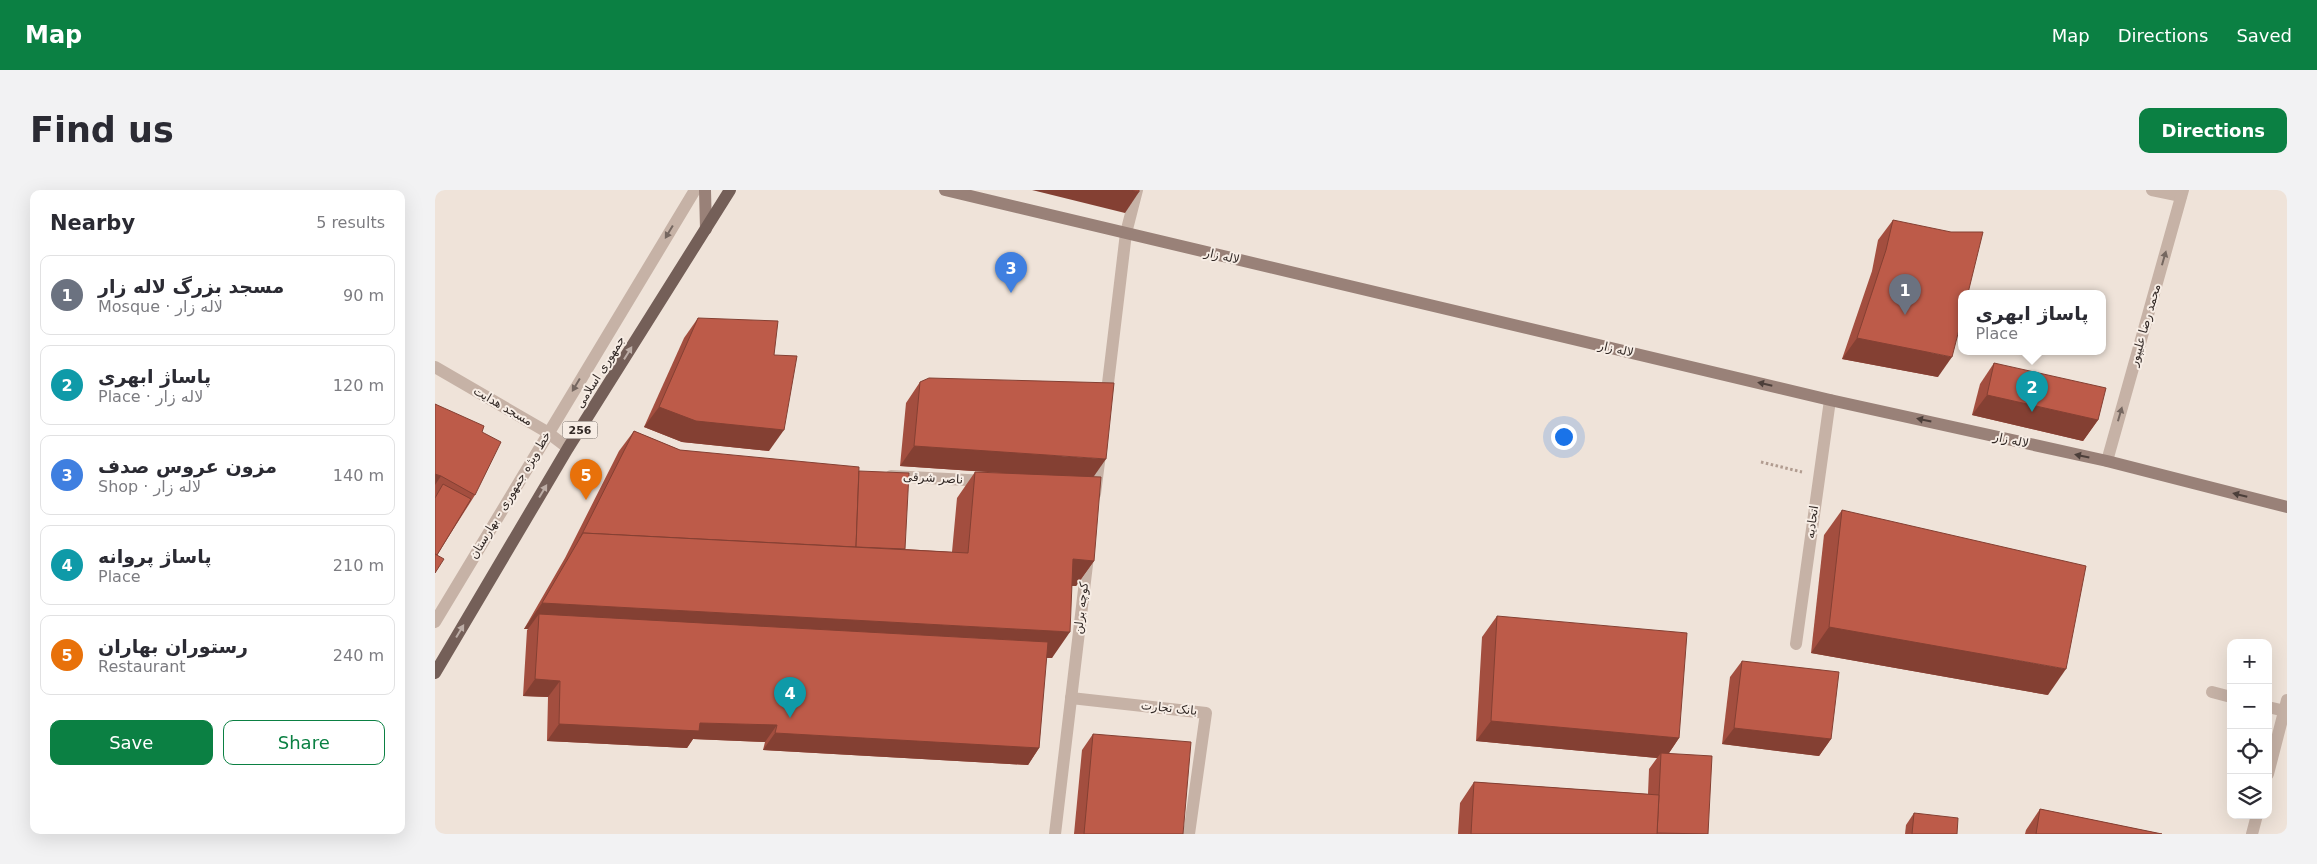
<!DOCTYPE html>
<html lang="en">
<head>
<meta charset="utf-8">
<style>
  :root { --surface:#fff; --page:#f2f2f3; --text:#2b2b33; --muted:#7c7c81; --line:#e1e1e2; --accent:#0b8043 }
  body { margin:0; font-family:"DejaVu Sans","Noto Naskh Arabic",sans-serif; background:var(--page); color:var(--text) }
  .controls { position:absolute; right:15px; bottom:15px; display:grid; overflow:hidden; border-radius:10px; box-shadow:0 5px 20px #0002 }
  .controls button { width:45px; height:45px; display:grid; place-items:center; padding:0; border:0; border-bottom:1px solid var(--line); background:var(--surface); color:var(--text); font:25px sans-serif }
  .you { position:absolute; left:1128px; top:246px; width:18px; height:18px; margin:-12px; border:4px solid #fff; border-radius:50%; background:#1a73e8; box-shadow:0 0 0 8px #1a73e833 }
  .badge { display:grid; place-items:center; width:32px; height:32px; border-radius:50%; background:var(--accent); color:#fff; font-size:16px; font-weight:700 }
  .pin { position:absolute; translate:-50% -41px; filter:drop-shadow(0 1px 2px #0008) }
  .pin::after { content:''; position:absolute; top:26px; width:18px; height:15px; background:inherit; clip-path:polygon(0 0,100% 0,50% 100%) }
  .popup { position:absolute; left:1523px; top:100px; width:148px; height:65px; box-sizing:border-box; display:grid; place-content:center; border-radius:10px; background:var(--surface); filter:drop-shadow(0 1px 4px #0005); font-size:16px; white-space:nowrap; color:var(--muted) }
  .popup b { font-size:19px; color:var(--text) }
  .popup::after { content:''; position:absolute; left:50%; top:100%; margin-left:-10px; border:10px solid transparent; border-top-color:var(--surface) }
  .list { margin:0; padding:0; list-style:none }
  h2 { display:flex; justify-content:space-between; align-items:center; height:65px; margin:0; padding:0 20px; font-size:21px }
  h2 small { font-size:16px; font-weight:400; color:var(--muted) }
  .list li { display:grid; grid-template-columns:32px 1fr auto; gap:15px; align-items:center; box-sizing:border-box; height:80px; margin:0 10px 10px; padding:0 10px; border:1px solid var(--line); border-radius:10px }
  .list b { display:block; font-size:19px; white-space:nowrap }
  .list p { margin:0; font-size:16px; white-space:nowrap; color:var(--muted) }
  .list em { font-size:16px; font-style:normal; color:var(--muted) }
  .actions { display:flex; gap:10px; padding:15px 20px }
  .actions a { flex:1; padding:11px 0; border:1px solid var(--accent); border-radius:10px; text-align:center; font-size:18px; color:var(--accent) }
  .actions .main { background:var(--accent); color:#fff }
  .icon { flex:none; width:28px; height:28px; fill:none; stroke:currentColor; stroke-width:2; stroke-linecap:round; stroke-linejoin:round }
  .map { position:relative; flex:none; width:1852px; height:644px; overflow:hidden; border-radius:10px }
  header { display:flex; align-items:center; gap:30px; box-sizing:border-box; height:70px; padding:0 25px; background:var(--accent); color:#fff }
  header strong { font-size:24px }
  nav { display:flex; gap:28px; margin-inline-start:auto; font-size:18px }
  .intro { display:flex; align-items:center; justify-content:space-between; box-sizing:border-box; height:120px; padding:0 30px }
  h1 { margin:0; font-size:35px }
  .button { padding:12px 22px; border-radius:10px; background:var(--accent); color:#fff; font-size:18px; font-weight:700 }
  main { display:flex; gap:30px; padding:0 30px }
  aside { flex:1; background:var(--surface); border-radius:10px; box-shadow:0 5px 20px #0002 }
  .map>svg:first-child { display:block }
  .lines { fill:none; stroke-linecap:round; stroke-linejoin:round }
  .path { stroke:#b19c90; stroke-width:3; stroke-dasharray:2.5 2.5; stroke-linecap:butt }
  .lane { stroke:#c6b2a6; stroke-width:12 }
  .street { stroke:#c6b2a6; stroke-width:12 }
  .secondary { stroke:#998178; stroke-width:12 }
  .primary { stroke:#745f58; stroke-width:12 }
  .wall { fill:#a34e3f }
  .shaded-wall { fill:#844033 }
  .building { fill:#bd5b49; stroke:#844033 }
  .oneway { fill:#756760 }
  .oneway2 { fill:#bcada6 }
  .oneway3 { fill:#4c3f3a }
  .labels { text-anchor:middle; dominant-baseline:central; stroke-width:4; stroke-linejoin:round; paint-order:stroke }
  .shield { fill:#f7ede5; stroke:#6d645f; stroke-width:1 }
  .shield-label { font-size:11px; font-weight:bold; fill:#322926 }
  .street-label { font-size:12px; fill:#322926; stroke:#f7ede5 }
</style>
</head>
<body>
<header>
<strong>Map</strong>
<nav><a>Map</a><a>Directions</a><a>Saved</a></nav>
</header>
<div class="intro"><h1>Find us</h1><a class="button">Directions</a></div>
<main>
<aside>
<h2>Nearby<small>5 results</small></h2>
<ul class="list">
<li><span class="badge" style="background:#6b7280">1</span><div><b>مسجد بزرگ لاله زار</b><p>Mosque · لاله زار</p></div><em>90 m</em></li>
<li><span class="badge" style="background:#0f9aa8">2</span><div><b>پاساژ ابهری</b><p>Place · لاله زار</p></div><em>120 m</em></li>
<li><span class="badge" style="background:#3f7fe0">3</span><div><b>مزون عروس صدف</b><p>Shop · لاله زار</p></div><em>140 m</em></li>
<li><span class="badge" style="background:#0f9aa8">4</span><div><b>پاساژ پروانه</b><p>Place</p></div><em>210 m</em></li>
<li><span class="badge" style="background:#e8710a">5</span><div><b>رستوران بهاران</b><p>Restaurant</p></div><em>240 m</em></li>
</ul>
<div class="actions"><a class="main">Save</a><a>Share</a></div>
</aside>
<div class="map">
<svg width="1852" height="644" viewBox="0 0 1852 644">
  <rect width="100%" height="100%" fill="#efe3d9"/>
  <g class="lines">
    <path class="path" d="M1326 272 1367 282"/>
    <g class="lane">
      <path d="M0 177 112 242 133 258"/>
      <path d="M0 432 260 0"/>
    </g>
    <g class="street">
      <path d="M1717 0 1746 6"/>
      <path d="M671 210 691 43 702 0"/>
      <path d="M1672 271 1748 0"/>
      <path d="M456 286 551 291"/>
      <path d="M660 304 665 264"/>
      <path d="M1361 454 1395 210"/>
      <path d="M1777 502 1796 507"/>
      <path d="M636 508 771 523 754 644"/>
      <path d="M1833 517 1850 521"/>
      <path d="M1833 584 1852 510"/>
      <path d="M620 644 653 366"/>
      <path d="M1817 644 1822 625"/>
    </g>
    <g class="secondary">
      <path d="M270 0 271 39"/>
      <path d="M510 0 1395 210 1672 271 1852 317"/>
    </g>
    <path class="primary" d="M0 483 133 258 295 0"/>
  </g>
  <g class="wall">
    <path d="M1458 30 1503 187 1407 169 1437 81 1443 50Z"/>
    <path d="M263 128 339 165 334 261 247 252 209 237 249 148Z"/>
    <path d="M1559 173 1663 230 1648 251 1537 225 1545 194Z"/>
    <path d="M485 192 658 286 659 371 641 396H637L617 468H611L604 558 593 575 328 560 330 552 258 549 252 558 112 551 113 507 88 506 92 440 93 439H89L130 368 184 261 199 241 245 260 424 281 470 359 517 362 522 308 540 282 567 283 465 276 471 213Z"/>
    <path d="M0 214 47 242 40 305 2 365 0 383Z"/>
    <path d="M1407 320 1613 505 1376 463 1389 345Z"/>
    <path d="M1062 426 1244 548 1234 563 1273 644H1023L1025 613 1039 592 1213 604 1214 579 1222 568 1041 551 1047 447Z"/>
    <path d="M1307 471 1396 549 1384 566 1287 554 1295 487Z"/>
    <path d="M658 544 748 644H639L647 560Z"/>
    <path d="M1605 619 1727 644H1590L1591 640Z"/>
    <path d="M1479 623 1522 644H1470L1471 635Z"/>
  </g>
  <g class="shaded-wall">
    <path d="M597 0H695L704 2 690 23Z"/>
    <path d="M1422 148 1517 167 1503 187 1407 169Z"/>
    <path d="M1552 205 1663 230 1648 251 1537 225Z"/>
    <path d="M224 217 349 240 334 261 247 252 209 237Z"/>
    <path d="M479 256 671 269 657 289 465 276Z"/>
    <path d="M0 284 6 286 0 295Z"/>
    <path d="M638 369 659 371 641 396 620 395Z"/>
    <path d="M107 413 635 442 617 468 103 440 104 424 93 439H89Z"/>
    <path d="M1394 437 1631 479 1613 505 1376 463Z"/>
    <path d="M100 489 125 491 113 507 88 506Z"/>
    <path d="M1056 531 1244 548 1230 569 1226 563 1222 568 1041 551Z"/>
    <path d="M265 533 342 535 330 552 258 549 252 558 112 551 124 534Z"/>
    <path d="M1299 538 1396 549 1384 566 1287 554Z"/>
    <path d="M340 543 604 558 593 575 328 560Z"/>
  </g>
  <g class="building">
    <path d="M695 0H704V2Z"/>
    <path d="M1458 30 1516 42H1548L1533 103H1527V128L1517 167 1422 148 1451 60Z"/>
    <path d="M263 128 343 131 339 165 362 166 349 240 261 231 224 217Z"/>
    <path d="M1559 173 1671 198 1663 230 1552 205Z"/>
    <path d="M494 188 679 193 671 269 479 256 485 192Z"/>
    <path d="M0 214 49 236 47 242 66 252 40 305 6 286 0 284Z"/>
    <path d="M199 241 245 260 424 277 421 357 148 343 145 348Z"/>
    <path d="M424 281 474 283 470 359 421 357Z"/>
    <path d="M540 282 666 287 659 371 638 369 635 442 107 413 148 343 533 363Z"/>
    <path d="M8 294 36 309 2 365 0 364V308Z"/>
    <path d="M1407 320 1651 376 1631 479 1394 437Z"/>
    <path d="M0 364 9 369 0 383Z"/>
    <path d="M104 424 613 452 604 558 340 543 342 535 265 533 264 541 124 534 125 491 100 489Z"/>
    <path d="M1062 426 1252 443 1244 548 1056 531Z"/>
    <path d="M1307 471 1404 482 1396 549 1299 538Z"/>
    <path d="M658 544 756 552 748 644H649Z"/>
    <path d="M1226 563 1277 566 1273 644 1222 643 1224 605Z"/>
    <path d="M1039 592 1224 605 1222 644H1036Z"/>
    <path d="M1605 619 1727 644H1601Z"/>
    <path d="M1479 623 1523 628 1522 644H1477Z"/>
  </g>
  <defs><path id="oneway-solid" d="M-6-.8H1V-3.2L6.5 0L1 3.2V.8H-6Z" transform="scale(1.25)"/></defs>
  <g class="oneway">
    <use href="#oneway-solid" transform="translate(234 42) rotate(121)"/>
    <use href="#oneway-solid" transform="translate(1729 68) rotate(-74)"/>
    <use href="#oneway-solid" transform="translate(141 195) rotate(121)"/>
    <use href="#oneway-solid" transform="translate(1685 224) rotate(-74)"/>
  </g>
  <g class="oneway2">
    <use href="#oneway-solid" transform="translate(193 163) rotate(-58)"/>
    <use href="#oneway-solid" transform="translate(108 301) rotate(-59)"/>
    <use href="#oneway-solid" transform="translate(25 441) rotate(-59)"/>
  </g>
  <g class="oneway3">
    <use href="#oneway-solid" transform="translate(1330 194) rotate(-167)"/>
    <use href="#oneway-solid" transform="translate(1489 230) rotate(-168)"/>
    <use href="#oneway-solid" transform="translate(1647 266) rotate(-168)"/>
    <use href="#oneway-solid" transform="translate(1805 305) rotate(-166)"/>
  </g>
  <g class="labels">
    <rect class="shield" x="127.5" y="231.5" width="35" height="17" rx="4"/>
    <g class="shield-label">
      <text x="145" y="240">256</text>
    </g>
    <g class="street-label">
      <text transform="translate(787 66) rotate(13)">لاله زار</text>
      <text transform="translate(1710 135) rotate(-74)">محمد رضا علیپور</text>
      <text transform="translate(1181 159) rotate(13)">لاله زار</text>
      <text transform="translate(165 182) rotate(-58)">جمهوری اسلامی</text>
      <text transform="translate(68 216) rotate(30)">مسجد هدایت</text>
      <text transform="translate(1576 250) rotate(12)">لاله زار</text>
      <text transform="translate(498 288) rotate(3)">ناصر شرقی</text>
      <text transform="translate(75 305) rotate(-59)">خط ویژه جمهوری - بهارستان</text>
      <text transform="translate(1377 332) rotate(-82)">اتحادیه</text>
      <text transform="translate(646 418) rotate(-83)">کوچه برلن</text>
      <text transform="translate(734 518) rotate(6)">بانک تجارت</text>
    </g>
  </g>
</svg>
<div class="controls">
<button>+</button>
<button>−</button>
<button><svg class="icon" aria-label="locate" viewBox="0 0 24 24"><circle cx="12" cy="12" r="6"/><path d="M12 2v4M12 18v4M2 12h4M18 12h4"/></svg></button>
<button><svg class="icon" aria-label="layers" viewBox="0 0 24 24"><path d="M12 4l9 5-9 5-9-5zM3 14l9 5 9-5"/></svg></button>
</div>
<div class="you"></div>
<div class="pin badge" style="left:1470px;top:125px;background:#6b7280">1</div>
<div class="pin badge" style="left:1597px;top:222px;background:#0f9aa8">2</div>
<div class="popup"><b>پاساژ ابهری</b>Place</div>
<div class="pin badge" style="left:576px;top:103px;background:#3f7fe0">3</div>
<div class="pin badge" style="left:355px;top:528px;background:#0f9aa8">4</div>
<div class="pin badge" style="left:151px;top:310px;background:#e8710a">5</div>
</div>
</main>
</body>
</html>
